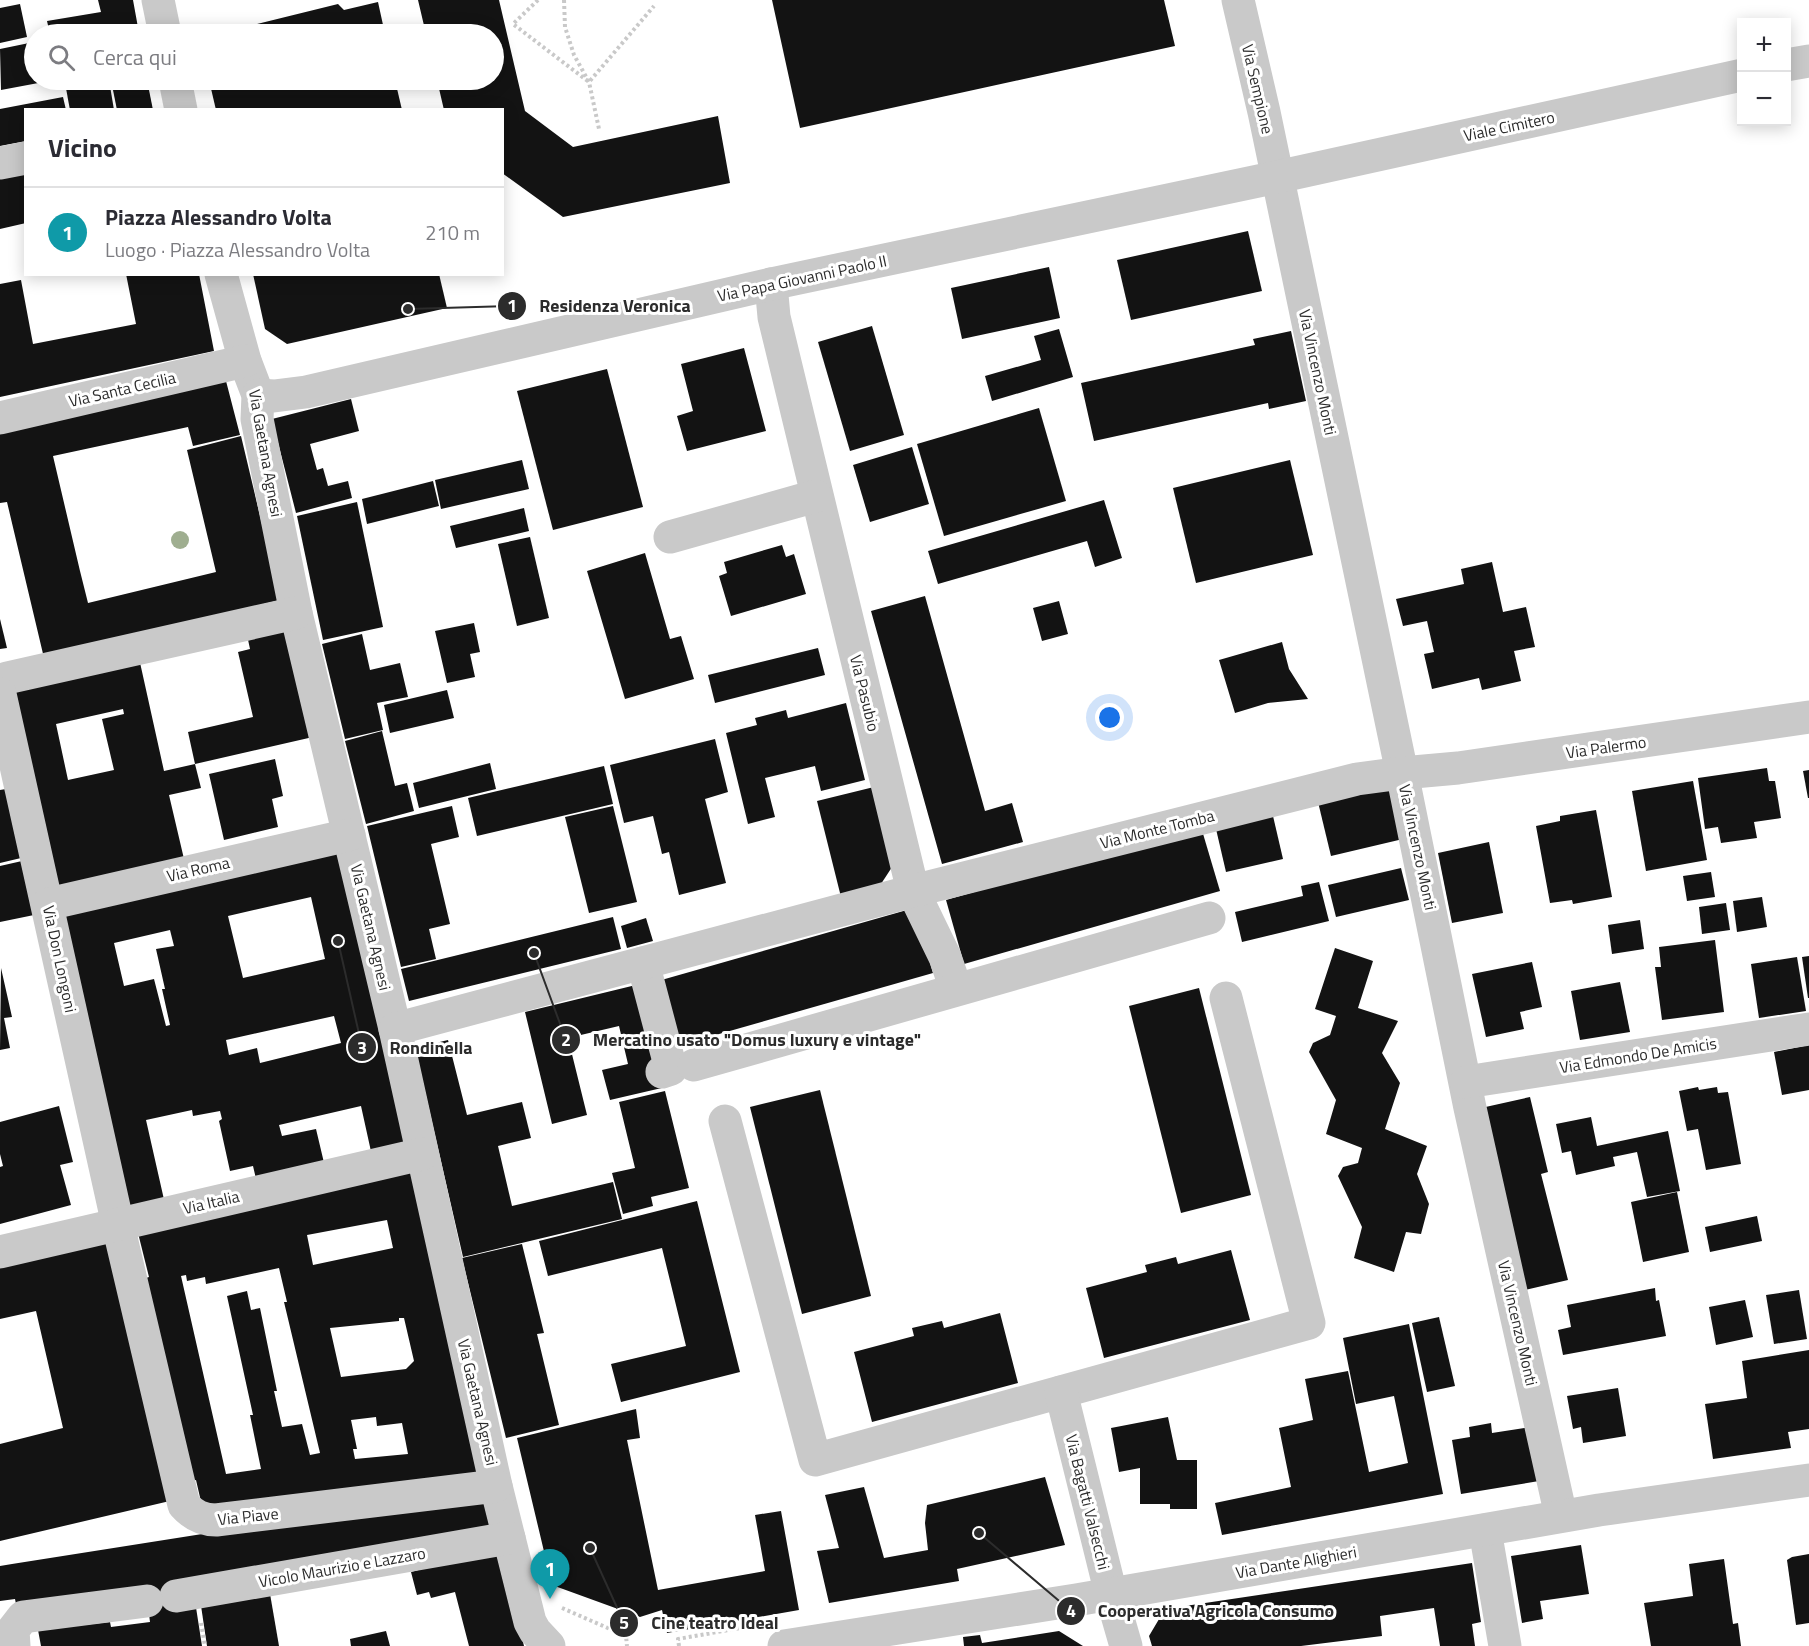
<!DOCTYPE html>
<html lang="it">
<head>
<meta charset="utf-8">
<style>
  :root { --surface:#fff; --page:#f2f2f3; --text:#2b2b33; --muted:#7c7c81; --line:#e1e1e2; --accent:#0f766e }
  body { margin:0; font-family:"Titillium Web",sans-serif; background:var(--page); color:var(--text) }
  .controls { position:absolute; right:18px; top:18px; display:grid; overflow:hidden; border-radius:0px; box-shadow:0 3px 15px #0003 }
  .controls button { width:54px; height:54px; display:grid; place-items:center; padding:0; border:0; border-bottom:2px solid var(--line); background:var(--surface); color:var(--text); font:30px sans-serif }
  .you { position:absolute; left:1110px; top:718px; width:21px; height:21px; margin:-15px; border:4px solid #fff; border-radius:50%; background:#1a73e8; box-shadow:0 0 0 9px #1a73e833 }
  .badge { display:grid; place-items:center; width:39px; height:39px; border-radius:50%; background:var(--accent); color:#fff; font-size:20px; font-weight:700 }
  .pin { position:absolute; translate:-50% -50px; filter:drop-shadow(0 2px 3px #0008) }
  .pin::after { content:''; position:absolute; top:32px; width:21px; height:18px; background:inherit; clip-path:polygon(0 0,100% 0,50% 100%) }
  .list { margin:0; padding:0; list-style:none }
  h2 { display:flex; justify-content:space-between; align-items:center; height:78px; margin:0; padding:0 24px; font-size:26px }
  h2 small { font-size:20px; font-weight:400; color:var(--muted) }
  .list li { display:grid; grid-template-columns:39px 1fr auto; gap:18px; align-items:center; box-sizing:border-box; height:90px; padding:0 24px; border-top:2px solid var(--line) }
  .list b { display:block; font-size:22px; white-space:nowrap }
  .list p { margin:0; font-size:20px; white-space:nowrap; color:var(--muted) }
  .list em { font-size:20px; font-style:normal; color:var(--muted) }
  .icon { flex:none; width:33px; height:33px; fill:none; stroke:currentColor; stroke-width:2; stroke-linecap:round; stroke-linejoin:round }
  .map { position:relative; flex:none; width:1809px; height:1646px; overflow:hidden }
  .search { position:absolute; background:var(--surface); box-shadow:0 3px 15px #0003; left:24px; top:24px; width:480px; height:66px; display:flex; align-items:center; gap:15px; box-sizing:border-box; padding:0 21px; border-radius:33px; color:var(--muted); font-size:22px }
  .panel { position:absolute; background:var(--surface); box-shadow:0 3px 15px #0003; left:24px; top:108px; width:480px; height:168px; border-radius:0px }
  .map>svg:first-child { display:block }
  .building { fill:#131313; fill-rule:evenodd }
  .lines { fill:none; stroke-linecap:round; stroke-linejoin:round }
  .path { stroke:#c9c9c9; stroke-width:4; stroke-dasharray:3 3; stroke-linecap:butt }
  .minor { stroke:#c9c9c9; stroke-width:33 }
  .tree { fill:#9fae90 }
  .labels { text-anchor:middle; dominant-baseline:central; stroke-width:6; stroke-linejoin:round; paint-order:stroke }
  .street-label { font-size:16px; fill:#2c2c2c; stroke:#fff }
  .leader { fill:none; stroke:#2c2c2c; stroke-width:2 }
  .callout-dot { fill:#2c2c2c; stroke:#fff; stroke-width:2 }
  .mark-label { font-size:18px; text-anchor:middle; font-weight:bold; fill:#fff }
  .callout-label { font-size:18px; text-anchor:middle; font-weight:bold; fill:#2c2c2c; stroke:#fff; stroke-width:6; stroke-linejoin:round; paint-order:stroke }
</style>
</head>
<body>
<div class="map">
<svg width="1809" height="1646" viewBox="0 0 1809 1646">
  <rect width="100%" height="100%" fill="#fff"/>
  <g class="building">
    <path d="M98 0H133L139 33 50 34 47 21 101 12Z"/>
    <path d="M418 0H499L525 111 573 147 718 116 730 183 563 217 502 173V110H444L437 80H494V34H426Z"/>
    <path d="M772 0H1164L1175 46 800 128Z"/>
    <path d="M378 2 385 34H216L338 4 344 10Z"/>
    <path d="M20 4 27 37 0 43V8Z"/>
    <path d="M34 42V80L49 81 1 90 0 49Z"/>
    <path d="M84 80H109L114 110H70L65 83Z"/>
    <path d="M111 80H147L153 110H117Z"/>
    <path d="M209 80H395L402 110H216Z"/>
    <path d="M63 97 66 110H26V141L0 146V109Z"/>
    <path d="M26 169V223L0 229V174Z"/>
    <path d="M1248 231 1262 291 1131 320 1117 260Z"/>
    <path d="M1049 267 1060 318 962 339 951 288Z"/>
    <path d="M126 274H199L214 351 0 397V284L21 280 33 344 136 324Z"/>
    <path d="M253 274H439L447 308 287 344 265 329Z"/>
    <path d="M872 326 904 435 850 451 818 342Z"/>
    <path d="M1059 329 1073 377 992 401 985 376 1041 360 1034 336Z"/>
    <path d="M1291 331 1306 401 1269 409 1268 403 1094 441 1081 383 1255 345 1253 339Z"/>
    <path d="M744 348 766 431 687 451 677 416 693 411 681 364Z"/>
    <path d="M607 369 643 507 553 530 517 391Z"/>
    <path d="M226 381 240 435 193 446 188 427 53 456 80 571 88 603 216 572 187 450 241 436 280 600 44 658 7 502 0 503V430Z"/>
    <path d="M351 399 359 431 310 444 317 470 323 468 328 486 348 481 352 498 296 513 272 419Z"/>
    <path d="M1039 408 1066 501 944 536 917 444Z"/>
    <path d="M912 447 929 504 870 522 853 465Z"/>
    <path d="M522 460 529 489 441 509 435 480Z"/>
    <path d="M1290 460 1313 555 1196 583 1173 488Z"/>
    <path d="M433 481 439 506 367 524 362 499Z"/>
    <path d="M1104 500 1122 558 1095 567 1087 541 938 584 928 551Z"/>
    <path d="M357 502 383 627 323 640 297 516Z"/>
    <path d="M524 508 529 531 456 548 450 526Z"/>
    <path d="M530 537 549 618 517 626 498 544Z"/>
    <path d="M782 545 786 557 794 554 806 594 731 616 719 576 727 573 724 562Z"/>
    <path d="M645 553 670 639 681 636 694 679 625 699 587 571Z"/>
    <path d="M1492 562 1503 612 1526 607 1535 647 1514 651 1521 681 1482 690 1479 678 1432 689 1424 654 1434 652 1427 621 1403 626 1396 599 1464 584 1461 569Z"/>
    <path d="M925 596 985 811 1012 803 1023 842 942 864 871 611Z"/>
    <path d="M1059 601 1068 634 1042 641 1033 608Z"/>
    <path d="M0 619 7 648 0 649Z"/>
    <path d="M474 623 480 652 470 654 475 677 447 683 435 631Z"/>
    <path d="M287 626 313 737 195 764 201 788 169 795 184 859 58 888 13 690 139 658 164 771 195 764 188 732 253 717 238 652 250 649 247 635ZM123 709 124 714 102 719 114 770 68 780 56 724Z"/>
    <path d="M362 634 370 670 400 663 408 697 377 703 383 730 345 739 322 644Z"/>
    <path d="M1282 642 1289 669 1308 699 1268 703 1235 713 1219 660Z"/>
    <path d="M818 648 825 675 715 703 708 675Z"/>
    <path d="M447 690 454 718 390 733 384 705Z"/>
    <path d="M846 703 865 780 821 791 815 766 765 778 775 817 748 824 726 733 757 725 755 718 786 710 788 718Z"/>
    <path d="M382 731 395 786 407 783 414 811 366 824 345 741Z"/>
    <path d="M715 739 728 792 705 799 726 883 679 895 669 852 662 854 653 816 624 823 610 765Z"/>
    <path d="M275 759 283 796 272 799 278 827 224 840 209 774Z"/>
    <path d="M490 763 496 789 419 808 413 783Z"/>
    <path d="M604 766 613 804 477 836 468 798Z"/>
    <path d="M1767 768 1769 781H1775L1781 818 1754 822 1757 838 1721 843 1718 827 1705 829 1698 778Z"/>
    <path d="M1809 770V798H1808L1803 771Z"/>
    <path d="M1693 781 1707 860 1646 871 1632 791Z"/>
    <path d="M1390 785 1403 839 1331 856 1318 802Z"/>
    <path d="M878 786 896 861 879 887 841 897 817 801Z"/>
    <path d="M6 789 21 858 0 863V790Z"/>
    <path d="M452 806 459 837 431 844 450 924 429 929 436 959 401 967 367 826Z"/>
    <path d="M613 806 637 902 589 913 565 817Z"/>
    <path d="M1596 810 1612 897 1573 904 1572 900 1550 903 1536 826 1560 821V816Z"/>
    <path d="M1273 816 1283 859 1226 872 1216 829Z"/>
    <path d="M1201 827 1220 891 964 964 946 900Z"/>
    <path d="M1489 842 1503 913 1452 923 1438 853Z"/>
    <path d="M339 849 406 1148 372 1156 361 1106 279 1125 282 1136 316 1129 325 1167 257 1183 253 1166 230 1171 219 1121 222 1119 220 1111 193 1116 192 1110 146 1120 165 1204 129 1213 61 915ZM311 897 325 959 243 978 228 916ZM170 930 174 946 156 949 165 989H162L170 1025 166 1026 154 979 124 986 114 943ZM334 1016 341 1043 260 1063 257 1048 229 1055 226 1040Z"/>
    <path d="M22 861 34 915 0 922V866Z"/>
    <path d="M1401 868 1409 900 1336 917 1328 885Z"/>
    <path d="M1711 872 1715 897 1687 901 1683 876Z"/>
    <path d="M1319 882 1329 921 1242 942 1235 912 1303 896 1301 886Z"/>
    <path d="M1762 897 1767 927 1737 932 1733 901Z"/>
    <path d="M1726 903 1730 930 1702 934 1699 907Z"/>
    <path d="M914 908 933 973 677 1046 658 981Z"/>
    <path d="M613 917 621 949 409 1001 401 969Z"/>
    <path d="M646 918 653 941 627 948 621 926Z"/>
    <path d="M1640 920 1644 949 1612 954 1608 925Z"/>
    <path d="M1715 940 1724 1012 1662 1020 1655 967H1661L1659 947Z"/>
    <path d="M1335 948 1373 961 1358 1008 1398 1021 1382 1053 1400 1083 1385 1129 1427 1146 1417 1174 1429 1204 1421 1234 1406 1232 1394 1272 1354 1258 1362 1227 1338 1176 1343 1167 1358 1163 1362 1148 1326 1134 1336 1100 1309 1052 1313 1043 1330 1035 1336 1016 1315 1009Z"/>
    <path d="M1809 956V998H1808L1802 957Z"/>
    <path d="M1797 957 1806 1011 1759 1018 1751 964Z"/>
    <path d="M1532 962 1542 1007 1520 1012 1524 1029 1486 1037 1472 974Z"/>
    <path d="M1 968 12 1017 4 1018 10 1048 0 1050Z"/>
    <path d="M1620 982 1630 1032 1580 1040 1571 991Z"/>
    <path d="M640 984 666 1087 610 1100 602 1070 628 1064 619 1026 568 1038 587 1115 552 1124 525 1012Z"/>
    <path d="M1199 988 1251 1195 1181 1213 1129 1006Z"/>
    <path d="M448 1040 467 1115 522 1102 531 1138 498 1146 512 1206 613 1182 622 1219 463 1257 415 1048Z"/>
    <path d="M1809 1045V1090L1782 1095 1774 1052Z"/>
    <path d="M1698 1087 1699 1090 1717 1087 1718 1093 1728 1092 1741 1164 1706 1170 1698 1129 1687 1131 1679 1091Z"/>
    <path d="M820 1090 871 1296 802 1314 750 1107Z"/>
    <path d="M665 1091 689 1188 651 1197 653 1206 623 1214 612 1173 635 1168 619 1102Z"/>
    <path d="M1530 1097 1548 1172 1541 1174 1568 1280 1525 1290 1481 1108Z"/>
    <path d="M59 1106 73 1162 60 1165 71 1205 0 1224V1167L3 1166 0 1154V1122Z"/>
    <path d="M1591 1117 1597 1146 1668 1131 1680 1191 1647 1197 1637 1152 1613 1157 1615 1166 1576 1175 1571 1151 1562 1153 1556 1124Z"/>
    <path d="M412 1171 483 1480 202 1506 196 1480 192 1481 146 1278 149 1277 138 1233ZM387 1220 393 1248 313 1265 307 1235ZM279 1268 287 1302H284L320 1453 310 1455 302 1424 282 1427 274 1391H277L260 1308 251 1310 247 1291 227 1296 253 1415H250L261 1469 226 1474 181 1276 186 1275 187 1281 205 1277 206 1284ZM399 1318H404L414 1361 406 1369 341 1377 330 1328 399 1321ZM376 1417 377 1426 402 1423 408 1454 355 1459 353 1449H357L351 1420Z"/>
    <path d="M1677 1192 1689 1252 1643 1262 1631 1202Z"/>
    <path d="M697 1201 740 1372 621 1402 611 1364 686 1346 662 1248 548 1276 539 1241Z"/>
    <path d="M1757 1216 1762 1241 1710 1252 1705 1227Z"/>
    <path d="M113 1242 174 1500 0 1541V1444L63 1428 36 1311 0 1319V1265Z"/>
    <path d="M522 1244 544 1333 537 1334 559 1425 506 1438 462 1258Z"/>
    <path d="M1231 1250 1250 1320 1104 1358 1086 1288 1147 1272 1145 1265 1176 1257 1178 1264Z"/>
    <path d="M1655 1288 1656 1301 1659 1300 1666 1336 1563 1355 1558 1330 1571 1327 1567 1305Z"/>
    <path d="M1799 1290 1807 1339 1774 1344 1766 1295Z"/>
    <path d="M1745 1300 1753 1337 1716 1345 1709 1307Z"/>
    <path d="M1000 1313 1018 1383 872 1422 854 1352 914 1336 912 1328 942 1321 944 1328Z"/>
    <path d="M1439 1317 1455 1386 1427 1392 1412 1323Z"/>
    <path d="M1409 1324 1443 1494 1222 1535 1215 1503 1291 1487 1279 1428 1313 1420 1305 1379 1348 1371 1369 1472 1408 1463 1394 1396 1356 1404 1343 1338Z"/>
    <path d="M1809 1350V1429L1788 1432 1791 1448 1713 1459 1705 1404 1747 1398 1742 1361Z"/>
    <path d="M1618 1388 1626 1436 1583 1443 1581 1427 1573 1429 1567 1396Z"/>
    <path d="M636 1409 640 1438 627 1440 658 1590 765 1571 755 1515 781 1511 799 1610 667 1633 662 1610 640 1617 552 1585 517 1438Z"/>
    <path d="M1168 1417 1177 1460H1197V1509H1170V1504H1140V1468L1119 1472 1111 1428Z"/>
    <path d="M1491 1423 1492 1433 1531 1427 1539 1481 1461 1494 1452 1440 1470 1437 1469 1427Z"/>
    <path d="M1045 1477 1065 1545 957 1569 959 1581 829 1603 817 1551 839 1548 825 1495 864 1487 884 1558 928 1550 925 1523 927 1505Z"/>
    <path d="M486 1495 494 1533 195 1601 202 1646H41L38 1630 110 1622 111 1627 150 1622 146 1591 16 1604 15 1599 0 1601V1566L12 1564 253 1526Z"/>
    <path d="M1581 1545 1589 1594 1540 1601 1543 1619 1522 1623 1511 1556Z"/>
    <path d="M500 1548 524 1646H469L455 1592 431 1598 429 1592 417 1595 411 1572Z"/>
    <path d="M1809 1554V1623L1796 1625 1787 1560 1792 1557Z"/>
    <path d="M1724 1559 1733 1624 1738 1623 1741 1646H1651L1644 1603 1693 1596 1689 1564Z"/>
    <path d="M1472 1563 1481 1622 1472 1624 1475 1646H1440L1434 1608 1380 1616 1382 1636 1301 1646H1152L1149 1636 1165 1609Z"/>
    <path d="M269 1588 279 1646H207L200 1599Z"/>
    <path d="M386 1631 390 1646H351L350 1639Z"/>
    <path d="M1059 1631 1083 1646H964L963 1637 980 1635 982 1643Z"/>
  </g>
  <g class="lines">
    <g class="path">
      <path d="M538 0 513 24 589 82 654 6"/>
      <path d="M564 0 565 27 574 55 589 82 599 129"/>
      <path d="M562 1608 626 1636 627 1646"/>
      <path d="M201 1623 205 1646"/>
      <path d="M679 1646 678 1639 757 1625"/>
    </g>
    <g class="minor">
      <path d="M158 0 165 34"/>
      <path d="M1238 0 1264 112 1402 773 1470 1108 1561 1516"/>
      <path d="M1786 65 1809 61"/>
      <path d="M175 80 181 110"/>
      <path d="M0 163 26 158"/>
      <path d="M221 274 245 361 258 395 257 419 296 613 395 1029 496 1486 530 1622 535 1631 549 1646"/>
      <path d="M771 284 774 317 913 891 945 957 956 989"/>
      <path d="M258 395 274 396 306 392 771 284 1277 177 1742 75"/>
      <path d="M0 418 245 361"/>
      <path d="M670 537 816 496"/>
      <path d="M0 685 7 678 296 613"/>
      <path d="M0 694 118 1225 184 1505C193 1515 202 1520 216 1520L496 1486"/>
      <path d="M48 904 349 835"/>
      <path d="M643 963 671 1069 662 1072"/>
      <path d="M395 1029 913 891 1357 779 1402 773 1458 768 1809 717"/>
      <path d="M694 1065 1209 918"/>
      <path d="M1466 1082 1809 1029"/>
      <path d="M725 1121 815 1460 1309 1323 1226 998"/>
      <path d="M0 1252 422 1154"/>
      <path d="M1061 1392 1111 1594 1126 1646"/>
      <path d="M1485 1530 1505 1646"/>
      <path d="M176 1596 509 1538"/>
      <path d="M14 1646 13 1630 23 1617 147 1601"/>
      <path d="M784 1646 1076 1600 1599 1510 1809 1480"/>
    </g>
  </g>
  <circle class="tree" cx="180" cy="540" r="9"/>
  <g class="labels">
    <g class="street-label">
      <text transform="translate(1258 89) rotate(77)">Via Sempione</text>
      <text transform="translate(1509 126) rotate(-12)">Viale Cimitero</text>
      <text transform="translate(802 278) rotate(-12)">Via Papa Giovanni Paolo II</text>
      <text transform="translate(1318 372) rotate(78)">Via Vincenzo Monti</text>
      <text transform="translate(122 389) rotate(-13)">Via Santa Cecilia</text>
      <text transform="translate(266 453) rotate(80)">Via Gaetana Agnesi</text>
      <text transform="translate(865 693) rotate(76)">Via Pasubio</text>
      <text transform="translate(1606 747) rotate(-8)">Via Palermo</text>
      <text transform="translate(1157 829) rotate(-14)">Via Monte Tomba</text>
      <text transform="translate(1418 847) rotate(78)">Via Vincenzo Monti</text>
      <text transform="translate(198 869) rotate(-13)">Via Roma</text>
      <text transform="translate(371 927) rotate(77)">Via Gaetana Agnesi</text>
      <text transform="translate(60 959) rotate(78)">Via Don Longoni</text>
      <text transform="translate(1638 1055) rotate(-9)">Via Edmondo De Amicis</text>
      <text transform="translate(211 1202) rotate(-13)">Via Italia</text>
      <text transform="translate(1518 1323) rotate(77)">Via Vincenzo Monti</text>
      <text transform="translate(478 1402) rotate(77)">Via Gaetana Agnesi</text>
      <text transform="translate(1088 1502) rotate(76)">Via Bagatti Valsecchi</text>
      <text transform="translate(248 1516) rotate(-6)">Via Piave</text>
      <text transform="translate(1296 1562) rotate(-10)">Via Dante Alighieri</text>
      <text transform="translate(342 1567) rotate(-10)">Vicolo Maurizio e Lazzaro</text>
    </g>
  </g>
  <path class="leader" d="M408 309L512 306M534 953L566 1040M338 941L362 1047M979 1533L1071 1611M590 1548L624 1623"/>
  <g class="callout-dot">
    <circle cx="408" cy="309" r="6"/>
    <circle cx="534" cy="953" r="6"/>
    <circle cx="338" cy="941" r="6"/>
    <circle cx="979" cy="1533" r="6"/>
    <circle cx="590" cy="1548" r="6"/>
    <circle cx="512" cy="306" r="15"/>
    <circle cx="566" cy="1040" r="15"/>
    <circle cx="362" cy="1047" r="15"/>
    <circle cx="1071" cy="1611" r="15"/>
    <circle cx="624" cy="1623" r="15"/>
  </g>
  <g class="mark-label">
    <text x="512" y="312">1</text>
    <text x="566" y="1046">2</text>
    <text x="362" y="1054">3</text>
    <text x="1071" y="1617">4</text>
    <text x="624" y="1629">5</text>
  </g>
  <g class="callout-label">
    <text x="615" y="312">Residenza Veronica</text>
    <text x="757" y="1046">Mercatino usato "Domus luxury e vintage"</text>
    <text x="431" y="1054">Rondinella</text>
    <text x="1216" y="1617">Cooperativa Agricola Consumo</text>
    <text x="715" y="1629">Cine teatro Ideal</text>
  </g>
</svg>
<div class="controls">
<button>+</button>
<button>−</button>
</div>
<div class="you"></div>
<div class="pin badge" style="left:550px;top:1599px;background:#0f9aa8">1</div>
<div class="search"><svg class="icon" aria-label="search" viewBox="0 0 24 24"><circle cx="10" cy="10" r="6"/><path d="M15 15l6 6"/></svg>Cerca qui</div>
<section class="panel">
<h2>Vicino<small></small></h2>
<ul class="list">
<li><span class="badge" style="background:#0f9aa8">1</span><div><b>Piazza Alessandro Volta</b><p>Luogo · Piazza Alessandro Volta</p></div><em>210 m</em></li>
</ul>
</section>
</div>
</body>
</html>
